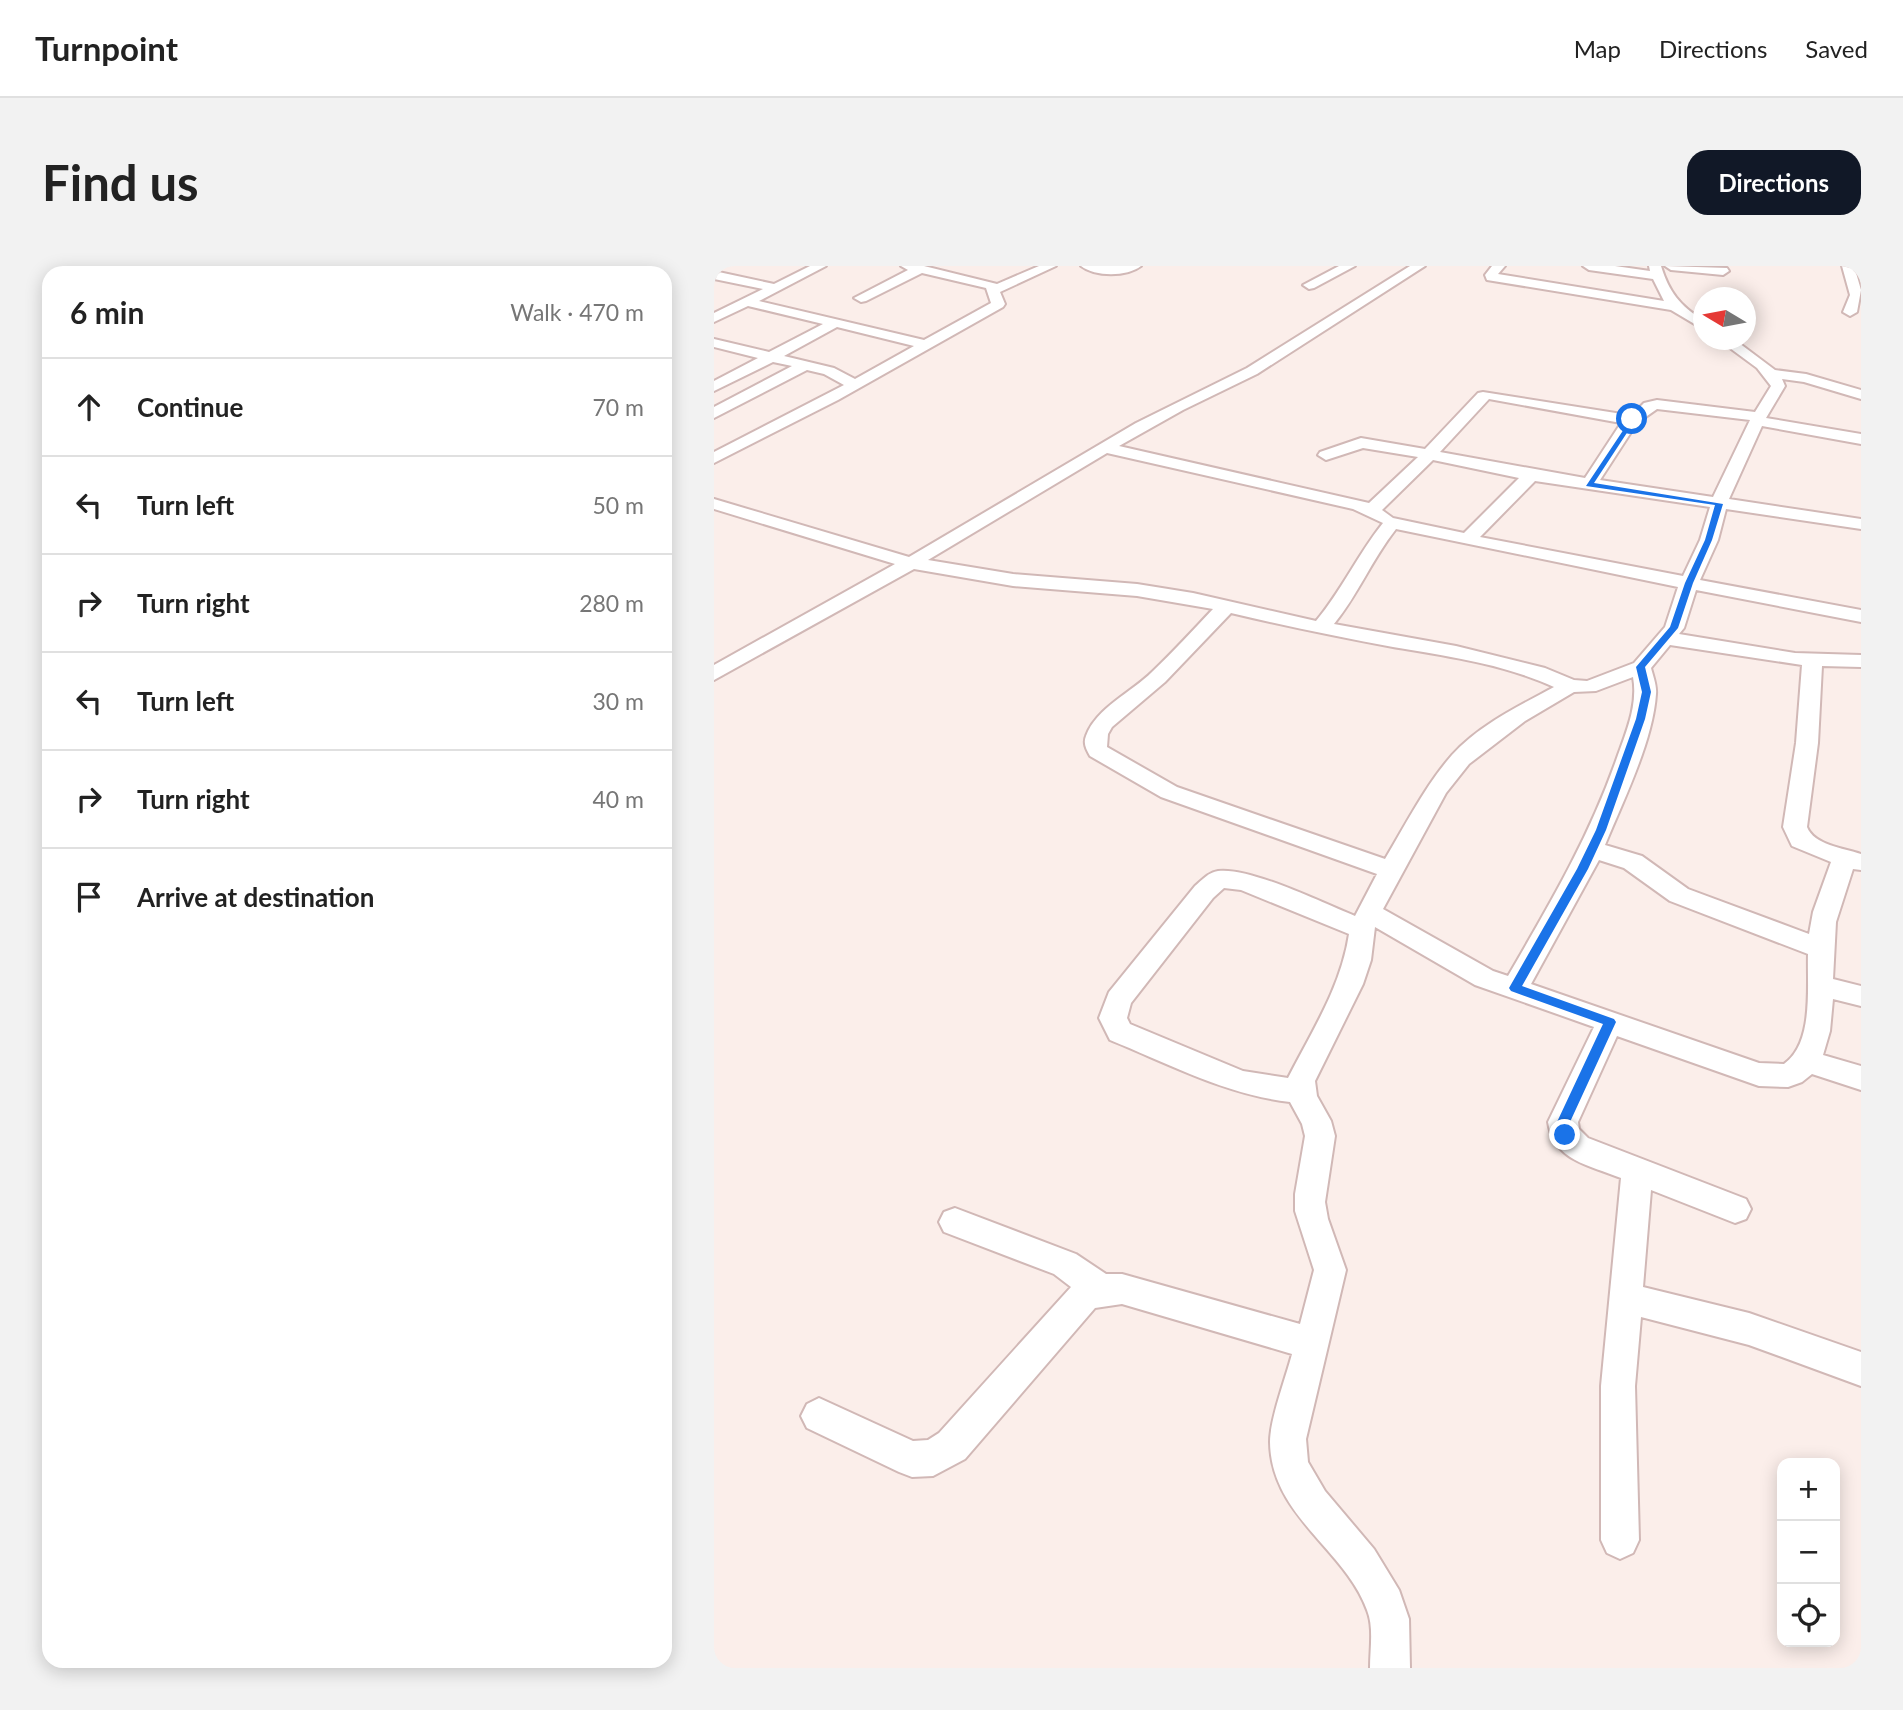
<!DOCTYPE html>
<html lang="en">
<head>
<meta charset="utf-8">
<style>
  :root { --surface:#fff; --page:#f2f2f2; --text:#222; --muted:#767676; --line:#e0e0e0; --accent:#111827 }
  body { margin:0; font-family:Lato,sans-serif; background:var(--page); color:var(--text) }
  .controls { position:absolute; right:21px; bottom:21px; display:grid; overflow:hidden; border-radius:14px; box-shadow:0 4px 18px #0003 }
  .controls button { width:63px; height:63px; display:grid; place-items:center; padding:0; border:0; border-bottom:2px solid var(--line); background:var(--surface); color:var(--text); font:35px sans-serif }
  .compass { position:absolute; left:979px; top:21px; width:63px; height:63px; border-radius:50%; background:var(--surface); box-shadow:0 4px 18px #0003; rotate:280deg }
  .stop { position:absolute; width:21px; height:21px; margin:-16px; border:5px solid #1a73e8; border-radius:50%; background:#fff }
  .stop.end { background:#1a73e8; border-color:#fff; box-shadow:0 2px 7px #0008 }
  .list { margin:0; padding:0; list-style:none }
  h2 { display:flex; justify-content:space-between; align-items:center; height:91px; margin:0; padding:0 28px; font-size:30px }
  h2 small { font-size:23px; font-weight:400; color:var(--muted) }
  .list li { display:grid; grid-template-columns:46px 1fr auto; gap:21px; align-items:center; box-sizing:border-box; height:98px; padding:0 28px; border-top:2px solid var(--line) }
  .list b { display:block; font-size:26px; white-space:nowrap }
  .list em { font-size:23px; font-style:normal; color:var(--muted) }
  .icon { flex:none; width:38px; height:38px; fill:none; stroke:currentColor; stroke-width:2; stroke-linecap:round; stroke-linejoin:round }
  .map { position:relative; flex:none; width:1147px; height:1402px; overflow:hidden; border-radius:21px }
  header { display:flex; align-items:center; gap:42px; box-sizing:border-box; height:98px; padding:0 35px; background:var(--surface); border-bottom:2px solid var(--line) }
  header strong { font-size:33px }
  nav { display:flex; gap:38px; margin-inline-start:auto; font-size:24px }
  .intro { display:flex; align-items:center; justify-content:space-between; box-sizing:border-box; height:168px; padding:0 42px }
  h1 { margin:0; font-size:49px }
  .button { padding:18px 32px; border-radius:21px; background:var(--accent); color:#fff; font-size:24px; font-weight:700 }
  main { display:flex; gap:42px; padding:0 42px }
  aside { flex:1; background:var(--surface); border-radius:21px; box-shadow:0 4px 18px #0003 }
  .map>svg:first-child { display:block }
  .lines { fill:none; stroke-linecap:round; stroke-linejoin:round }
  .minor-casing { stroke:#d1b8b6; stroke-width:4 }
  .minor { fill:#fff; fill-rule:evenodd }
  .route { fill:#1a73e8 }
</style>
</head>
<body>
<header>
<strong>Turnpoint</strong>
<nav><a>Map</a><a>Directions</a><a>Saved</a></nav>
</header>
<div class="intro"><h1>Find us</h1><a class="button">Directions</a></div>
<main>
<aside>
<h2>6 min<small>Walk · 470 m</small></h2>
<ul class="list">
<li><svg class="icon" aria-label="ahead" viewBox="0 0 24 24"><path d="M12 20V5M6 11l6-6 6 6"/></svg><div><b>Continue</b></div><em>70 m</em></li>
<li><svg class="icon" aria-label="left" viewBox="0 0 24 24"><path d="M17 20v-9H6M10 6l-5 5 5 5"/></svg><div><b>Turn left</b></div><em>50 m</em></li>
<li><svg class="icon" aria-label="right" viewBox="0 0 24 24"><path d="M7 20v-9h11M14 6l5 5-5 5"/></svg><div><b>Turn right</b></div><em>280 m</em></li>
<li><svg class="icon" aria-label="left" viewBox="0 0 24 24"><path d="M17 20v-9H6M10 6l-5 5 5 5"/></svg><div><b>Turn left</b></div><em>30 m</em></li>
<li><svg class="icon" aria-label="right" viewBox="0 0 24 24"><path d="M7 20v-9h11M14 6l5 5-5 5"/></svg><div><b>Turn right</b></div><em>40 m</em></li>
<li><svg class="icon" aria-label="arrive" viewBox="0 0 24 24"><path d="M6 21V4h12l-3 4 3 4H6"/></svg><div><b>Arrive at destination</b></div></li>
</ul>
</aside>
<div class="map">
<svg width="1147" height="1402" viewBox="0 0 1147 1402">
  <rect width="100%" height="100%" fill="#fbeeea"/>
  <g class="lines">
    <g class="minor-casing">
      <g id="minor">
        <path d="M96 0H112L45 35 210 74 277 37 272 22 208 7 152 35 147 36 140 32 194 4 187 0H210L283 18 325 0H342L286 26 291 38 289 41 124 134 0 197V186L130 119 110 108 93 104 0 152V141L78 100 59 96 0 125V115L44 92 0 81V73L55 86 109 58 34 40 0 56V47L49 23 0 13V5L60 18ZM123 61 200 80 141 113 120 102 70 90Z"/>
        <path d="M367 0H427C413 11 381 11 367 0Z"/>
        <path d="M625 0H641L600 22 595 23 589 19Z"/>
        <path d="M696 0H711L543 108 469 144 405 180 655 237 704 191 649 182 612 194 604 189 606 186 647 172 711 183 764 127 769 126 908 148H919L930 137 943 134 1041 146 1057 120 1043 102 1005 74H1021L1061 104 1092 108 1147 124V133L1090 116 1068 113 1071 120 1052 152 1147 168V178L1048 160 1015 233 1147 253V263L1012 243 1004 274 986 314 1147 344V356L982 324 970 362 965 368 1081 387 1147 389V401L1108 400 1104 477 1093 561C1100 579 1129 582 1147 588V604L1139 603 1122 656 1119 713 1147 720V740L1119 733 1116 765 1109 789 1147 800V824L1098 808 1088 816 1074 821 1045 820 903 770 864 856 865 863 874 872 1032 933 1037 943 1032 953 1021 957 937 924 929 1021 1035 1047 1147 1086V1120L1035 1079 927 1051 921 1120 925 1274 919 1287 906 1293 893 1287 887 1274V1120L907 912C875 899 840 895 834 856L880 761 761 719 661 661 657 694 649 718 601 815 603 830 617 855 621 870 611 936 614 953 632 1004 592 1173 594 1196 611 1225 660 1283 685 1324 695 1353 696 1402H656C656 1383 660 1361 653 1344 631 1283 557 1250 556 1176 556 1153 572 1111 578 1088L408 1038 381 1042 251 1193 219 1210 198 1211 185 1206 93 1162 87 1150 93 1138 105 1132 199 1175 214 1174 225 1167 357 1021 340 1008 230 966 225 956 230 946 241 942 362 988 392 1008H408L586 1058 600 1004 581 945V928L591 870 588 858 576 836C513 829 455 798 396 774L385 752 395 726 481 620C488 614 495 606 504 605 536 601 609 637 641 650L663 608 447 531 376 490C372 483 369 477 372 470 382 442 418 426 438 406 459 386 479 364 499 343L423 330 299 320 200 303 0 414V399L181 298 0 243V233L195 291 422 157 533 102ZM775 133 907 157 871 212 726 186ZM943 143 1036 154 999 231 886 214 923 157ZM393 187 639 243 669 257C644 288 628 324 602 355L479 327 423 318 299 308 214 294ZM719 194 805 212 750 267 679 252 668 244ZM821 215 996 241 986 274 969 310 766 271ZM682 263 964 321 951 361 920 397 873 415 860 414 831 402 742 380 620 358C644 329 658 293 682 263ZM517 347C571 360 625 371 679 381 733 390 790 398 840 421 805 440 765 459 738 489 711 520 692 558 671 593L463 521 393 481 394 468 398 461 451 416ZM956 379 1088 399 1082 477 1069 561 1078 580 1117 596 1099 646 1095 668 974 623 928 590 891 579C909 535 939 475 942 428 943 420 939 410 937 402ZM919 411C924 438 913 464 904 489 876 570 837 636 794 710L779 705 669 643 732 527 755 498 811 455 860 426 882 425ZM885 594 910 602 956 635 1094 688C1093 721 1100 777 1070 798L1045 797 817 718ZM510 622 527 624 635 668C627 721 598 765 574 812L529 805 416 758 413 752 417 737 499 632Z"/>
        <path d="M778 0H791L784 8 950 35 939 13 875 4 869 0H901L936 5 935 0H947C955 26 966 40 989 54V63L957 44 773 14 771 9Z"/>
        <path d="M951 0 1013 2 1015 5 1009 9 957 4Z"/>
        <path d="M1128 0H1140L1147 24 1143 46 1136 50 1129 46 1136 29Z"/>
      </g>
    </g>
    <use href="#minor" class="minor"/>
  </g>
  <path class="route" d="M918 151 922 153 880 217 1009 238 998 274 979 317 964 362 931 401 937 426 931 453 892 564 874 603 808 720 900 753 902 756 856 856 857 869 851 875 844 869 843 856 889 758 797 725 795 722 863 603 882 564 922 453 928 426 922 401 956 361 971 317 991 274 1001 239 872 220Z"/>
</svg>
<div class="controls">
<button>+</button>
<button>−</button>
<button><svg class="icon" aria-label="locate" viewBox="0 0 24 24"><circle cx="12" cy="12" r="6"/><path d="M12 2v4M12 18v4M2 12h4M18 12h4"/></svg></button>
</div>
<svg class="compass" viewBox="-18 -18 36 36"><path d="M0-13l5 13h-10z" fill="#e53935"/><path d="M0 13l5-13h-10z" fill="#767676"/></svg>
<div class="stop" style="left:918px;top:153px"></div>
<div class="stop end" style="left:851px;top:869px"></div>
</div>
</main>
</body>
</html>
